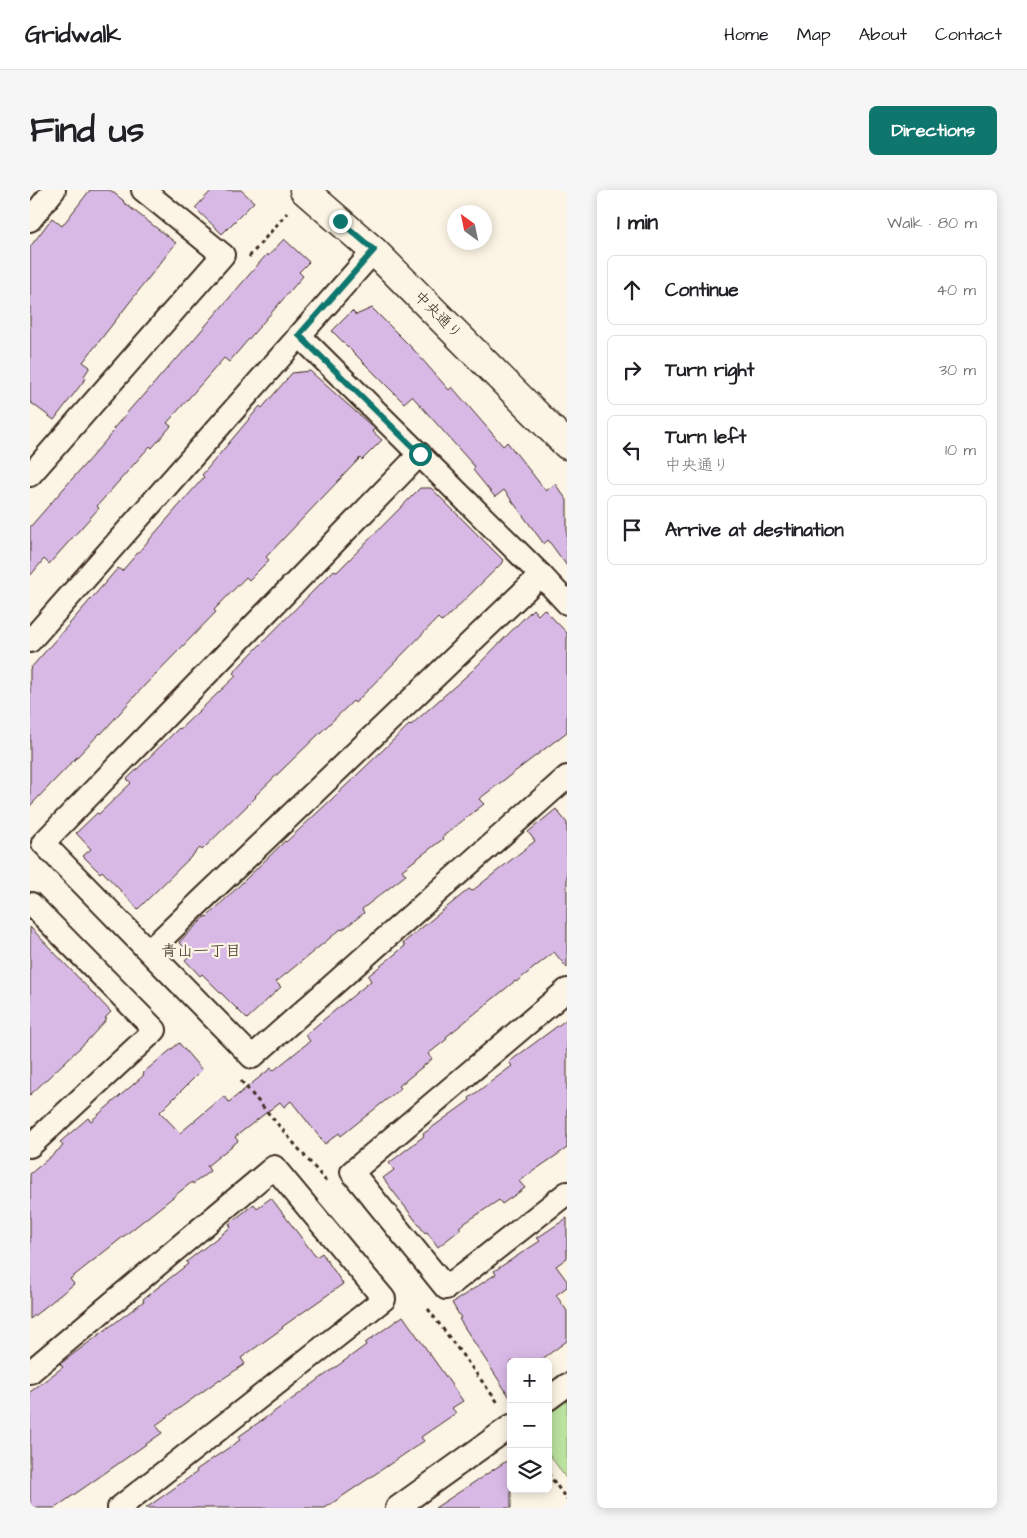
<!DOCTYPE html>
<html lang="en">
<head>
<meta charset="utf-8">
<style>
  :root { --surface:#fff; --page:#f6f6f6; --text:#202124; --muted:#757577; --line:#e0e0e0; --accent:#0f766e }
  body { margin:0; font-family:"Architects Daughter","Klee One",sans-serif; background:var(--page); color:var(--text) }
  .controls { position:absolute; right:15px; bottom:15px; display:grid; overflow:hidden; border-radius:8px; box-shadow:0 2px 12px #0003 }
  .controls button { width:45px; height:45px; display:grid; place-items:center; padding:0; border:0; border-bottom:1px solid var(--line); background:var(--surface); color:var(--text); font:25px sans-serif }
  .compass { position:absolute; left:417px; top:15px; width:45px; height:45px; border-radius:50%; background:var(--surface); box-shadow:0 2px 12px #0003; rotate:327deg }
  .stop { position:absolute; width:15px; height:15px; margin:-11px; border:4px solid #0f766e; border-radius:50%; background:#fff }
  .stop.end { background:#0f766e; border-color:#fff; box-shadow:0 1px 5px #0008 }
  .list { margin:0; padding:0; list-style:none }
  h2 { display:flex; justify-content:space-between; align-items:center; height:65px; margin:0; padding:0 20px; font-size:21px }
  h2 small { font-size:16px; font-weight:400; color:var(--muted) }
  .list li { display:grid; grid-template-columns:32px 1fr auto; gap:15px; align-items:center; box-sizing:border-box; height:70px; margin:0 10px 10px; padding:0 10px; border:1px solid var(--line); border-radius:8px }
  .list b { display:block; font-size:19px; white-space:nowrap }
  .list p { margin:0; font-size:16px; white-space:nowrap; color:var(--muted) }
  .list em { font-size:16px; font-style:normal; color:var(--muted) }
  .icon { flex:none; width:28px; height:28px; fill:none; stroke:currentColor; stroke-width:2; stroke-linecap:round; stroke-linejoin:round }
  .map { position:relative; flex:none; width:537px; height:1318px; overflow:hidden; border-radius:8px }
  header { display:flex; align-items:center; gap:30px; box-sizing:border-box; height:70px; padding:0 25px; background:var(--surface); border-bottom:1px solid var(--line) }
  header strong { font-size:24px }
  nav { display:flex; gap:28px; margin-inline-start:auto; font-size:18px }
  .intro { display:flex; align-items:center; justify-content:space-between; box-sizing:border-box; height:120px; padding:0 30px }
  h1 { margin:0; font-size:35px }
  .button { padding:12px 22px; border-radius:8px; background:var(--accent); color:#fff; font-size:18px; font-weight:700 }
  main { display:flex; gap:30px; padding:0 30px }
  aside { flex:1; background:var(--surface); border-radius:8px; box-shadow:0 2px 12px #0003 }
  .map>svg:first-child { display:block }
  .green { fill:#bbe29e; stroke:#7b865e }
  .building { fill:#d8b9e6; stroke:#3b2a1e }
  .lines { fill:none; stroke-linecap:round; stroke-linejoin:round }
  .street-casing { stroke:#3b2a1e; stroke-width:26 }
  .secondary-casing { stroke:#3b2a1e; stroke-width:31 }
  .path { stroke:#3b2a1e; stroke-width:3; stroke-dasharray:4 4; stroke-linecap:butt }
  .street { stroke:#fcf5e5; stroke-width:22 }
  .secondary { stroke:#fcf5e5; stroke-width:28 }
  .route { stroke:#0f766e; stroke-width:6 }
  .labels { text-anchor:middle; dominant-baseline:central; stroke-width:4.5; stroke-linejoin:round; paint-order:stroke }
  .street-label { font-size:15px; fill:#3b2a1e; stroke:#fcf5e5 }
  .neighbourhood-label { font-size:16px; fill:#3b2a1e; stroke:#fcf5e5 }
</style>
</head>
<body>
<header>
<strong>Gridwalk</strong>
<nav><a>Home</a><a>Map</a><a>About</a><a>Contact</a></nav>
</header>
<div class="intro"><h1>Find us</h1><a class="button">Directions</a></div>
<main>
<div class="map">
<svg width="537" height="1318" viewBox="0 0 537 1318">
  <rect width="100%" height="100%" fill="#fcf5e5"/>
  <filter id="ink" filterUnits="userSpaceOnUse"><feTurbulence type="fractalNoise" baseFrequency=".02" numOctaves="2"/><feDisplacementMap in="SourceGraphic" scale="10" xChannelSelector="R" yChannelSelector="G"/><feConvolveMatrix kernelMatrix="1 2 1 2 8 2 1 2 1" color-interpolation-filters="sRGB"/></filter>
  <g filter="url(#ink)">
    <path class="green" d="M537 1210V1290L518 1262V1224Z"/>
    <g class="building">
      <path d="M60 0H80L94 11 93 12 146 53 53 172 60 177 54 186 56 188 24 230 0 212V57L22 28 32 36Z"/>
      <path d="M182 0H211L224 12 192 44 165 18Z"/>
      <path d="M254 49 279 72 269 82 273 86 199 172 194 168 137 233 141 236 122 258 120 256 67 316 69 318 19 374 14 369 0 386V337L84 241 83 239 109 209 110 210 145 169 146 170 237 64 238 66Z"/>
      <path d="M342 118 383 159 419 200 422 197 473 256 477 252 516 301 525 294 537 310V376L518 350 514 354 474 300 465 307 443 280 445 277 382 206 374 213 302 141 322 121 326 125Z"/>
      <path d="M280 181 345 239 342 241 352 250 332 270 330 268 236 367 239 370 219 390 216 387 184 420 186 422 114 496 71 544 70 543 0 616V479L88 378 92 381 174 287 172 285 230 216 232 218 262 183Z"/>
      <path d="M390 298H401L474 371 412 432 408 428 325 513 323 511 225 606 226 607 172 660 170 658 108 719 72 681 70 683 53 666 61 659 46 643 67 623 69 624 101 593 97 589 149 538 150 539 206 486 203 483 215 470 304 380 307 382Z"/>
      <path d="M503 419 508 425 514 419 537 443V542L449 609 454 614 412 647 413 649 372 680 376 685 332 719 334 723 312 740 311 739 246 792 251 797 217 829 172 784 170 786 155 770 161 764 149 752 176 726 177 727 255 651 256 652 303 608 380 534 381 535 442 481Z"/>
      <path d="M526 619 537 633V778L524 762 486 792 485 791 416 847 417 849 398 864 402 869 369 896 371 898 311 946 309 943 295 954 261 911 254 917 250 912 205 947 208 951 177 976 180 981 163 994 162 992 40 1089 44 1094 0 1129V984L33 956 30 952 58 928 61 931 113 886 114 882 149 853 172 880 130 922 150 943 194 906 199 912 241 878 243 881 280 851 275 845 341 791 338 786 375 756 373 753 439 699 442 701 505 651 498 642Z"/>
      <path d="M0 737 81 822 75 828 77 829 57 851 0 905Z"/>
      <path d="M537 829V958L489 991 495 998 472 1014 469 1010 429 1037 431 1039 408 1057 397 1042 395 1043 353 988 364 980 359 973 394 946 393 944 440 910 439 908 482 876 479 872Z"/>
      <path d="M241 1008 286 1067 292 1063 313 1094 252 1137 253 1138 211 1168 215 1174 191 1190 190 1189 126 1235 132 1243 25 1318H0V1202L33 1177 30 1174 114 1111 113 1109 158 1074 156 1072 201 1037 199 1034 224 1014 227 1018Z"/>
      <path d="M537 1028V1068L526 1076 537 1091V1097L526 1105 537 1121V1151L508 1172H481V1209L429 1129 431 1128 422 1113 466 1084 464 1081 510 1051 507 1048Z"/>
      <path d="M373 1126 433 1211 422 1218 426 1223 391 1247 394 1251 295 1318H116L167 1282 166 1280 210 1250 208 1247 265 1207 336 1155 335 1153Z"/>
      <path d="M481 1268V1318H405Z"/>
    </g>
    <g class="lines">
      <g class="street-casing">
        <g id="street">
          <path d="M0 30 24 0"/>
          <path d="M269 145 511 385 537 413"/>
          <path d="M390 264 13 653 222 867 537 587"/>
          <path d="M0 285 193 65 113 0"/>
          <path d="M0 451 344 61"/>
          <path d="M0 716 1 714 125 840 0 956"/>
          <path d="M119 761 511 385"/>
          <path d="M537 800 322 982 416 1098 537 1003"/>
          <path d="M0 1182 244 977 354 1109 89 1318"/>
          <path d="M518 1209 537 1195"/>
          <path d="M367 1318 481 1236"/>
        </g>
      </g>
      <g class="secondary-casing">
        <path id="secondary" d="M274 0 344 61 537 255"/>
      </g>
      <g class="path">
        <path d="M219 67 257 23"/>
        <path d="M211 891 296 991"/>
        <path d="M398 1119 469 1214"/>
        <path d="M518 1283 537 1310"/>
      </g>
      <use href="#street" class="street"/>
      <use href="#secondary" class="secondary"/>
    </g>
  </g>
  <g class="lines" filter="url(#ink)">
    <path class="route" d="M310 31 344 60 269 145 390 264"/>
  </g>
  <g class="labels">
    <g class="street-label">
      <text transform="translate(408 125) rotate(45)">中央通り</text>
    </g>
    <g class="neighbourhood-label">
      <text x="171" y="761">青山一丁目</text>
    </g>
  </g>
</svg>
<div class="controls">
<button>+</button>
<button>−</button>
<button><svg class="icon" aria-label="layers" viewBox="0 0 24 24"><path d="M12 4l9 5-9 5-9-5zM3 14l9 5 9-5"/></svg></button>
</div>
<svg class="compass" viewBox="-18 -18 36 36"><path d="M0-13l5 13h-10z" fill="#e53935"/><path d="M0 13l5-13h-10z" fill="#757577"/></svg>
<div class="stop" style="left:390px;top:264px"></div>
<div class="stop end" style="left:310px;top:31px"></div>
</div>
<aside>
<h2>1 min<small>Walk · 80 m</small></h2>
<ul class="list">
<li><svg class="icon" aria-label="ahead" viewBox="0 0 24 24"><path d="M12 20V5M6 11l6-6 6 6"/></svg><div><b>Continue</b></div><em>40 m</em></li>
<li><svg class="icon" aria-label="right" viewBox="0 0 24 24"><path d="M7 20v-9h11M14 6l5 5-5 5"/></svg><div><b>Turn right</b></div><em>30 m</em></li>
<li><svg class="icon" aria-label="left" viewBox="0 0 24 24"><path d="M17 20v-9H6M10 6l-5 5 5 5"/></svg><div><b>Turn left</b><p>中央通り</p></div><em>10 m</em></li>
<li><svg class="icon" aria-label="arrive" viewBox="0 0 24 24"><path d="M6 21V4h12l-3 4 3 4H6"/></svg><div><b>Arrive at destination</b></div></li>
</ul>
</aside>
</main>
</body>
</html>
